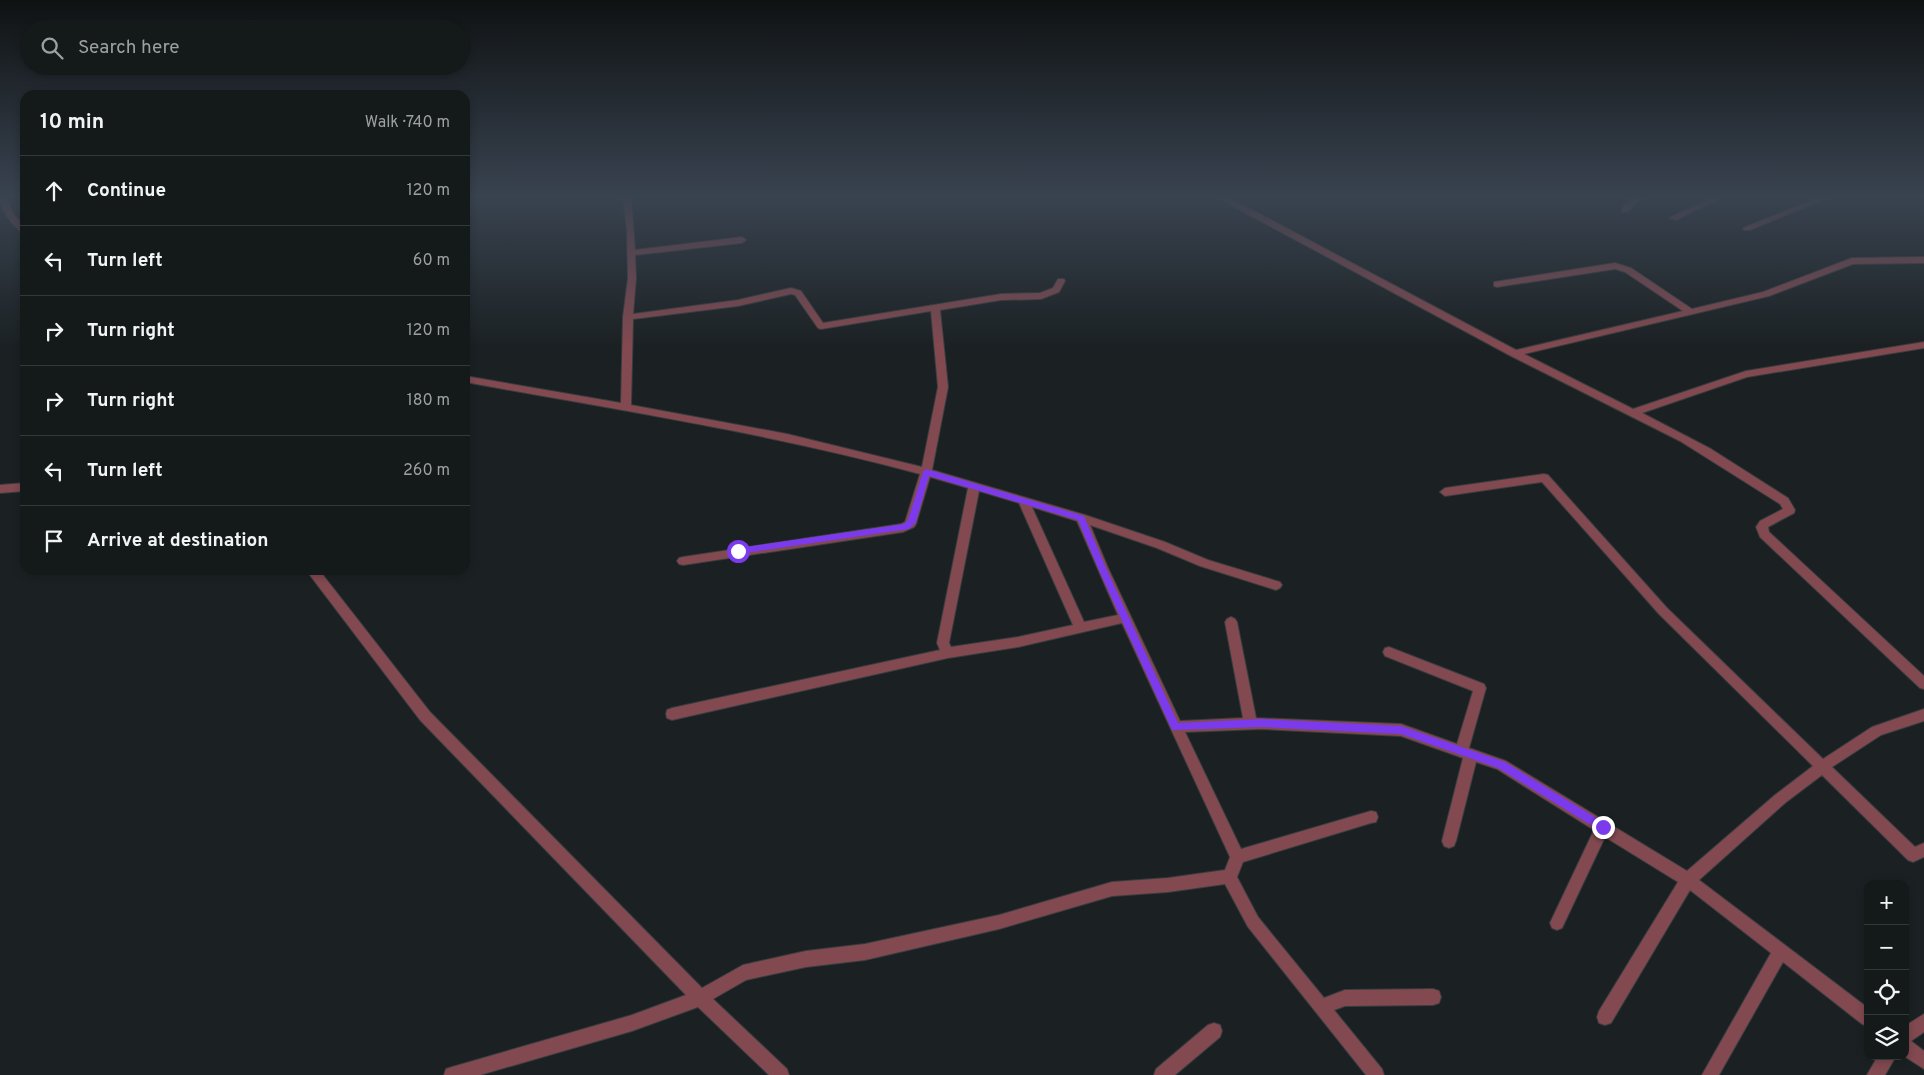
<!DOCTYPE html>
<html lang="en">
<head>
<meta charset="utf-8">
<style>
  :root { --surface:#14191a; --page:#212627; --text:#f1f3f6; --muted:#9da0a2; --line:#333839 }
  body { margin:0; font-family:Overpass,sans-serif; background:var(--page); color:var(--text) }
  .controls { position:absolute; right:15px; bottom:15px; display:grid; overflow:hidden; border-radius:10px; box-shadow:0 2px 8px #0003 }
  .controls button { width:45px; height:45px; display:grid; place-items:center; padding:0; border:0; border-bottom:1px solid var(--line); background:var(--surface); color:var(--text); font:25px sans-serif }
  .stop { position:absolute; width:15px; height:15px; margin:-11px; border:4px solid #7c3aed; border-radius:50%; background:#fff }
  .stop.end { background:#7c3aed; border-color:#fff; box-shadow:0 1px 5px #0008 }
  .list { margin:0; padding:0; list-style:none }
  h2 { display:flex; justify-content:space-between; align-items:center; height:65px; margin:0; padding:0 20px; font-size:21px }
  h2 small { font-size:16px; font-weight:400; color:var(--muted) }
  .list li { display:grid; grid-template-columns:32px 1fr auto; gap:15px; align-items:center; box-sizing:border-box; height:70px; padding:0 20px; border-top:1px solid var(--line) }
  .list b { display:block; font-size:19px; white-space:nowrap }
  .list em { font-size:16px; font-style:normal; color:var(--muted) }
  .icon { flex:none; width:28px; height:28px; fill:none; stroke:currentColor; stroke-width:2; stroke-linecap:round; stroke-linejoin:round }
  .map { position:relative; flex:none; width:1924px; height:1075px; overflow:hidden }
  .search { position:absolute; background:var(--surface); box-shadow:0 2px 8px #0003; left:20px; top:20px; width:450px; height:55px; display:flex; align-items:center; gap:12px; box-sizing:border-box; padding:0 18px; border-radius:28px; color:var(--muted); font-size:19px }
  .panel { position:absolute; background:var(--surface); box-shadow:0 2px 8px #0003; left:20px; top:90px; width:450px; height:485px; border-radius:15px }
  .map>svg:first-child { display:block }
  .lines { fill:none; stroke-linecap:round; stroke-linejoin:round }
  .minor-casing { stroke:#383d3f; stroke-width:2 }
  .minor { fill:#824950; fill-rule:evenodd }
  .route { fill:#7c3aed }
</style>
</head>
<body>
<div class="map">
<svg width="1924" height="1075" viewBox="0 0 1924 1075">
  <rect width="100%" height="100%" fill="#1b2123"/>
  <g class="lines">
    <g class="minor-casing">
      <g id="minor">
        <path d="M0 196H5L14 215 25 226V233H22C11 222 0 212 0 196Z"/>
        <path d="M623 196H631L635 250 742 237 746 240 742 243 635 255 636 278 633 314 738 300 791 288 801 291 823 323 1001 294 1040 293 1053 288 1058 279H1064L1065 281 1059 292 1041 299 1001 300 940 310 948 387 932 470 1085 515 1165 542 1208 560 1280 582 1282 585 1280 588 1276 590 1200 566 1157 548 1090 525 1108 568 1180 721 1243 718 1225 622 1227 619 1231 617 1235 619 1237 622 1256 718 1401 724 1457 744 1473 691 1385 656 1383 652 1385 648 1389 647 1484 684 1486 688 1469 748 1506 761 1687 871 1775 795 1813 766 1659 614 1542 482 1445 496 1440 492 1445 488 1544 474 1548 475 1667 608 1823 759 1872 727 1924 709V721L1881 735 1832 767 1915 847 1924 843V857L1913 862 1908 860 1822 775 1785 803 1699 880 1868 1008V1026L1862 1024 1783 962 1719 1075H1702L1771 953 1690 890 1611 1023 1605 1025 1599 1023 1597 1017 1599 1011 1678 882 1605 837 1562 928 1557 930 1552 928 1550 923 1594 830 1497 769 1476 762 1456 841 1454 846 1449 848 1444 846 1442 841 1463 758 1401 736 1261 729 1185 732 1241 849 1371 811 1376 812 1378 817 1376 822 1371 823 1243 862 1237 877 1258 917 1324 998 1345 990 1433 989 1439 991 1441 997 1439 1003 1433 1005 1345 1006 1334 1010 1382 1069 1384 1075H1366L1248 927 1225 884 1168 892 1112 896 999 929 865 960 806 967 746 980 713 999 787 1069 789 1075H769L698 1007 632 1031 480 1075H444L446 1069 452 1067 632 1015 686 995 420 720 306 570H319L430 712 702 988 743 965 806 951 865 944 999 915 1112 882 1168 878 1225 870 1230 857 1122 623 1018 647 948 658 672 720 667 718 666 714 667 710 672 708 940 650 937 643 968 488 930 477 916 524 914 527 903 532 683 565 679 564 677 561 679 558 683 557 901 524 905 522 920 474C770 433 617 410 465 382V376L621 403 623 317 628 278 627 232ZM791 294 795 295 818 328 821 329 931 311 938 387 922 467 787 434 631 405 633 319 738 306ZM979 491 1019 503 1073 625 1018 637 951 647 949 643ZM1032 507 1077 521 1118 615 1084 622Z"/>
        <path d="M1214 196H1223L1258 213 1516 350 1683 311 1625 272 1615 269 1497 287 1494 286V282L1615 263 1631 268 1692 309 1763 292 1852 258 1924 257V263L1853 264 1769 296 1524 354 1633 409 1746 371 1924 342V348L1747 377 1642 413 1711 449 1788 498 1795 510 1794 513 1768 527 1769 532 1924 676V689L1920 688 1760 537 1756 527 1760 521 1783 509 1780 504 1680 441 1511 356Z"/>
        <path d="M1635 196H1643L1628 212H1622V208Z"/>
        <path d="M1715 196H1725L1676 220 1669 218Z"/>
        <path d="M1822 196H1832L1750 230H1744L1743 228Z"/>
        <path d="M25 483V491L0 493V485Z"/>
        <path d="M1924 1014V1032L1911 1041 1924 1051V1069L1904 1056 1905 1026Z"/>
        <path d="M1214 1023 1220 1025 1222 1031 1220 1037 1175 1075H1154L1156 1069 1208 1025Z"/>
        <path d="M1878 1056H1896L1885 1075H1867Z"/>
      </g>
    </g>
    <use href="#minor" class="minor"/>
  </g>
  <linearGradient id="sky" x2="0" y2="1"><stop stop-color="#0f1213"/><stop offset="0.57" stop-color="#394350"/><stop offset="1" stop-color="#394350" stop-opacity="0"/></linearGradient>
  <rect width="1924" height="346" fill="url(#sky)"/>
  <path class="route" d="M926 469 1084 516 1106 568 1178 723 1261 719 1401 726 1505 762 1606 824V830H1599L1498 768 1401 734 1261 727 1172 730 1098 568 1078 520 929 476 916 522 909 529 738 554 734 551 738 548 904 524 908 520 923 472Z"/>
</svg>
<div class="controls">
<button>+</button>
<button>−</button>
<button><svg class="icon" aria-label="locate" viewBox="0 0 24 24"><circle cx="12" cy="12" r="6"/><path d="M12 2v4M12 18v4M2 12h4M18 12h4"/></svg></button>
<button><svg class="icon" aria-label="layers" viewBox="0 0 24 24"><path d="M12 4l9 5-9 5-9-5zM3 14l9 5 9-5"/></svg></button>
</div>
<div class="stop" style="left:738px;top:551px"></div>
<div class="stop end" style="left:1603px;top:827px"></div>
<div class="search"><svg class="icon" aria-label="search" viewBox="0 0 24 24"><circle cx="10" cy="10" r="6"/><path d="M15 15l6 6"/></svg>Search here</div>
<section class="panel">
<h2>10 min<small>Walk · 740 m</small></h2>
<ul class="list">
<li><svg class="icon" aria-label="ahead" viewBox="0 0 24 24"><path d="M12 20V5M6 11l6-6 6 6"/></svg><div><b>Continue</b></div><em>120 m</em></li>
<li><svg class="icon" aria-label="left" viewBox="0 0 24 24"><path d="M17 20v-9H6M10 6l-5 5 5 5"/></svg><div><b>Turn left</b></div><em>60 m</em></li>
<li><svg class="icon" aria-label="right" viewBox="0 0 24 24"><path d="M7 20v-9h11M14 6l5 5-5 5"/></svg><div><b>Turn right</b></div><em>120 m</em></li>
<li><svg class="icon" aria-label="right" viewBox="0 0 24 24"><path d="M7 20v-9h11M14 6l5 5-5 5"/></svg><div><b>Turn right</b></div><em>180 m</em></li>
<li><svg class="icon" aria-label="left" viewBox="0 0 24 24"><path d="M17 20v-9H6M10 6l-5 5 5 5"/></svg><div><b>Turn left</b></div><em>260 m</em></li>
<li><svg class="icon" aria-label="arrive" viewBox="0 0 24 24"><path d="M6 21V4h12l-3 4 3 4H6"/></svg><div><b>Arrive at destination</b></div></li>
</ul>
</section>
</div>
</body>
</html>
